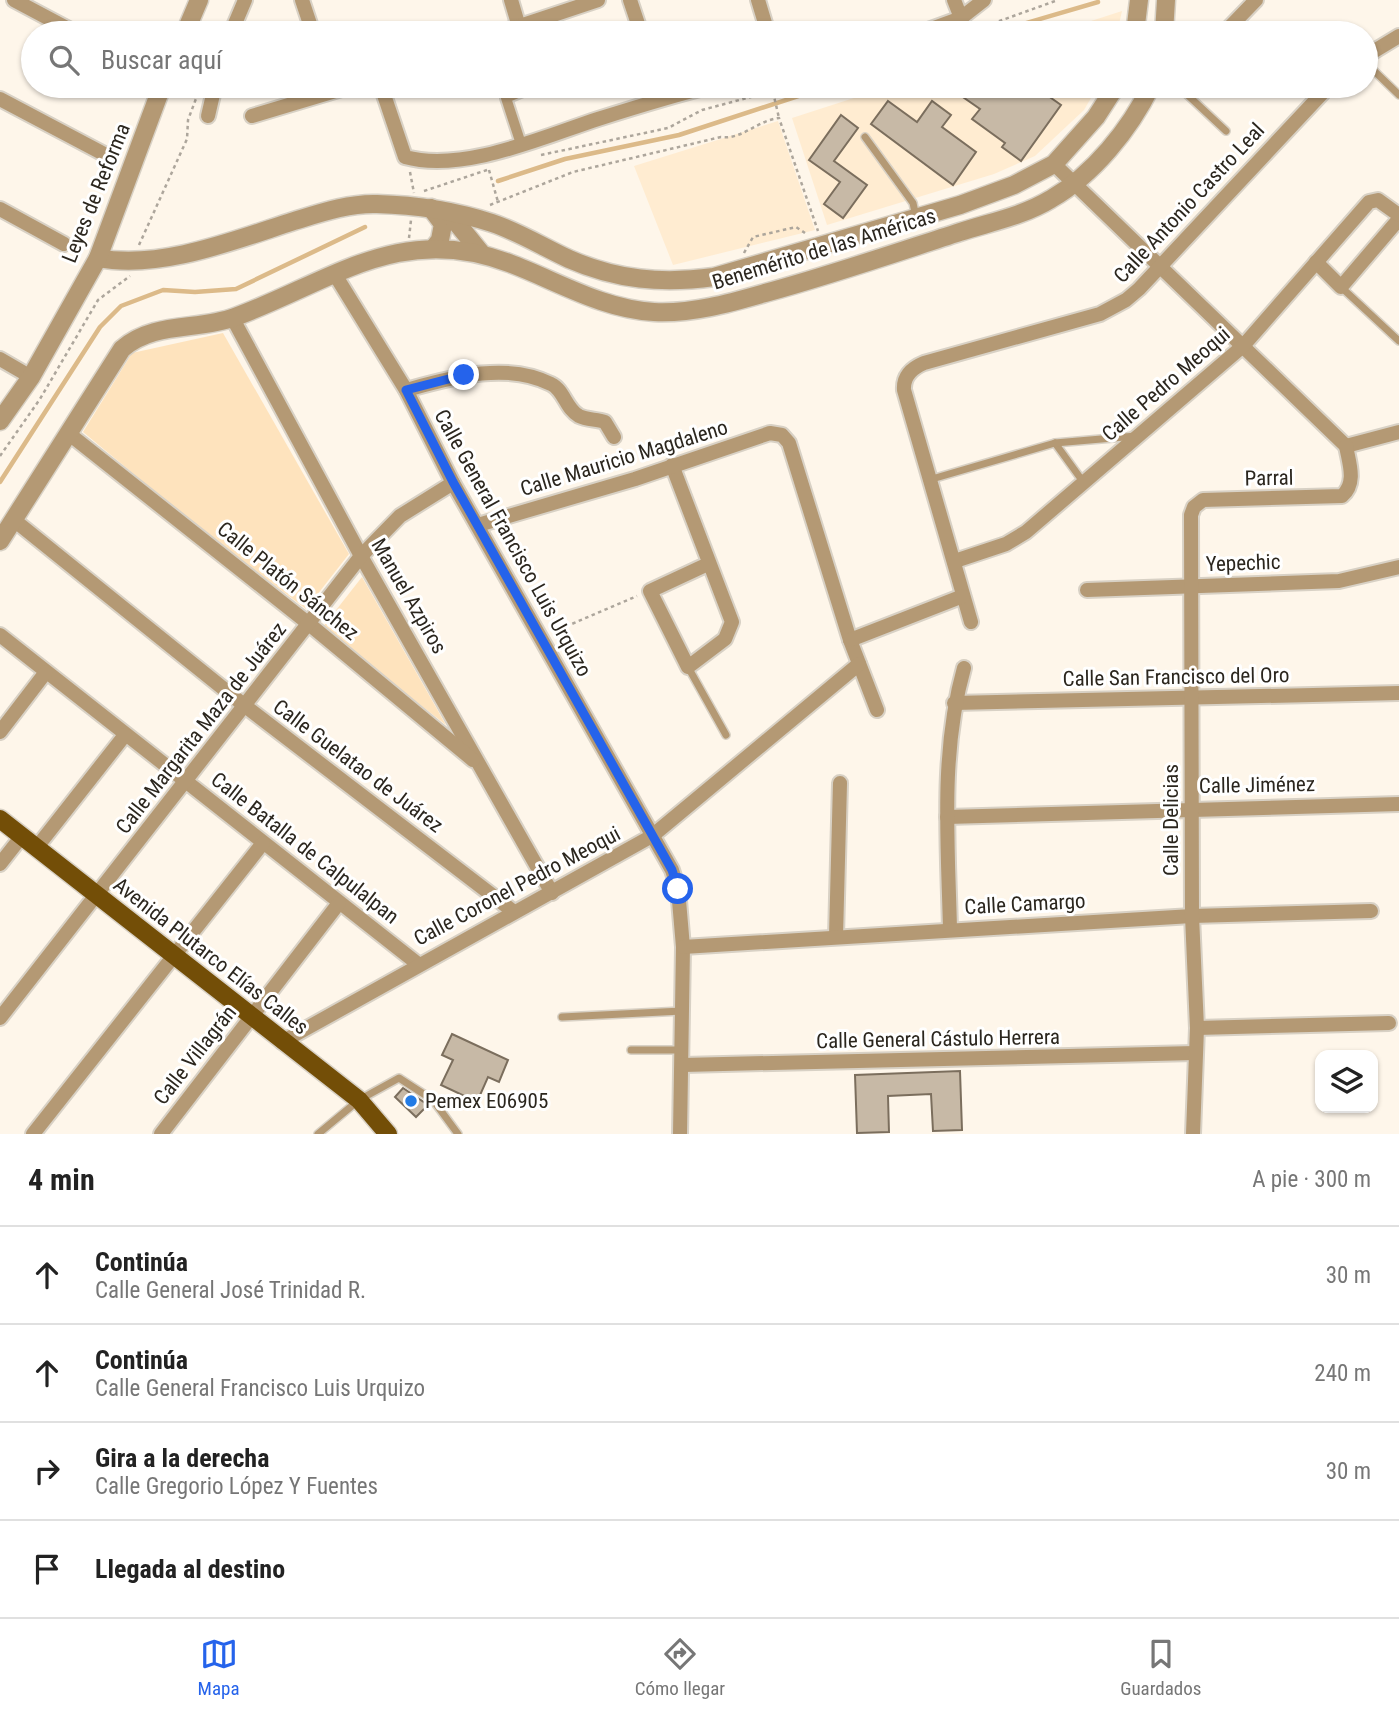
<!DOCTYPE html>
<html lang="es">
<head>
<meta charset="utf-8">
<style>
  :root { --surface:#fff; --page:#f6f6f6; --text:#222; --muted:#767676; --line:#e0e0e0; --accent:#2563eb }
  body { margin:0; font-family:"Roboto Condensed",sans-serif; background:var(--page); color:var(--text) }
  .controls { position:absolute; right:21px; bottom:21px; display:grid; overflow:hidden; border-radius:14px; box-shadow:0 2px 5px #0004 }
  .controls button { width:63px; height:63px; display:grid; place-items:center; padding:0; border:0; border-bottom:2px solid var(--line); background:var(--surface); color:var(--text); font:35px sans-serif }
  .stop { position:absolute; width:21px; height:21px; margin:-16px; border:5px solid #2563eb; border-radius:50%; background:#fff }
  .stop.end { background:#2563eb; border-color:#fff; box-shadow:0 2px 7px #0008 }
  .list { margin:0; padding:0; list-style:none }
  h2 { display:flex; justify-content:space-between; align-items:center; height:91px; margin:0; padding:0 28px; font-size:30px }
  h2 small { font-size:23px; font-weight:400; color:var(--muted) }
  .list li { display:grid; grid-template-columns:46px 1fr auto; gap:21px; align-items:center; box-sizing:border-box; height:98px; padding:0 28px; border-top:2px solid var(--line) }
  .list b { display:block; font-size:26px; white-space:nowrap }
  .list p { margin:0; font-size:23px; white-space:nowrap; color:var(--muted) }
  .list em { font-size:23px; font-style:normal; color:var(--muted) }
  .icon { flex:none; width:38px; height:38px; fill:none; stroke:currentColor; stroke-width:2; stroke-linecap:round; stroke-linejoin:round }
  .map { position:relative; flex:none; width:1399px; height:1134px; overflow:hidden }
  .search { position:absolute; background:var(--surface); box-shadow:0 2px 5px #0004; left:21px; right:21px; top:21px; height:77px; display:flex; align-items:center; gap:18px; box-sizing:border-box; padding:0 24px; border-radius:38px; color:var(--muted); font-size:26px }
  .sheet { height:483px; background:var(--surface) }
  nav { display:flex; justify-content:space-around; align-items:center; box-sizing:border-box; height:98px; border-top:2px solid var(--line); background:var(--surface); font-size:19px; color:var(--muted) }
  nav a { display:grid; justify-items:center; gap:4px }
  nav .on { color:var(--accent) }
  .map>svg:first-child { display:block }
  .built { fill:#ffecd1 }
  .green { fill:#fee3bd }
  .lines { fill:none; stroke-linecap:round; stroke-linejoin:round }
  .stream { stroke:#dcba89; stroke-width:4.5 }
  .building { fill:#c7b9a6; stroke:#7b6e5d; stroke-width:2 }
  .service-casing { stroke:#d8d1c5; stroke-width:10 }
  .pedestrian-casing { stroke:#d8d1c5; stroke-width:14 }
  .minor-casing { stroke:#d8d1c5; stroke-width:18 }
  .tertiary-casing { stroke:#d8d1c5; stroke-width:21 }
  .primary-casing { stroke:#d8d1c5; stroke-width:21 }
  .path { stroke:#ada69c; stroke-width:2.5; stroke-dasharray:3.5 3.5; stroke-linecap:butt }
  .service { stroke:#b49974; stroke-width:7 }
  .pedestrian { stroke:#b49974; stroke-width:10 }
  .minor { stroke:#b49974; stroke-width:14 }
  .tertiary { stroke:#b49974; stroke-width:18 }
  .primary { stroke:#734e07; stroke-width:18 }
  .route { stroke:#2563eb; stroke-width:9 }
  .poi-dot { fill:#227be5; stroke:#fff; stroke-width:2.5 }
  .labels { text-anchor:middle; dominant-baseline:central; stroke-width:6; stroke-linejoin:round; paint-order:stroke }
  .street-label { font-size:21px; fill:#2b261e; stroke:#fff }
  .poi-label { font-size:21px; fill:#2b261e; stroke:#fff; text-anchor:start }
</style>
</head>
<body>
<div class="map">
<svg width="1399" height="1134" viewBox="0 0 1399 1134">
  <rect width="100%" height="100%" fill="#fef6ea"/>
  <g class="built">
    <path d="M1122 11 1117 33H1054Z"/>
    <path d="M891 86H1098L1084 110 1035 156 994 174 827 225 792 118Z"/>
    <path d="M778 121 815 230 673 265 634 166Z"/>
  </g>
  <g class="green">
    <path d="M223 333 349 554 306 609 204 532 83 432 132 353Z"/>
    <path d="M362 577 446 725 322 628Z"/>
  </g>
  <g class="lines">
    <g class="stream">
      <path d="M992 33 1098 2"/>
      <path d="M498 181 565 159 679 135 829 86"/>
      <path d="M0 482 100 327 121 306 163 290 195 292 236 289 365 227"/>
    </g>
  </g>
  <g class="building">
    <path d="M947 86H1034L1061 105 1021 161 1002 147 1005 143 972 119 980 109Z"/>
    <path d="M888 101 917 122 932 101 951 115 942 127 976 152 953 185 871 124Z"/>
    <path d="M841 115 858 128 834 161 867 185 843 218 824 204 840 182 809 160Z"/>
    <path d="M452 1034 508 1060 499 1082 488 1077 477 1102 441 1085 453 1060 442 1055Z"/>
    <path d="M960 1071 962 1130 933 1131 931 1094 888 1096 889 1132 857 1133 855 1075Z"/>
    <path d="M403 1088 428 1105 416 1117 395 1097Z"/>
  </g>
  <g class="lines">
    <g class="service-casing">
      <g id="service">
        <path d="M1366 63 1399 95"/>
        <path d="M1178 86 1226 131"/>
        <path d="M865 137 913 203 916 217"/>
        <path d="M1341 287 1399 341"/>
        <path d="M1055 443 1084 483"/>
        <path d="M932 479 1055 443 1136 436"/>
        <path d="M688 667 726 735"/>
        <path d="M562 1017 682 1011"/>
        <path d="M631 1050H682"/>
        <path d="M318 1134 359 1100 399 1078 433 1100 458 1134"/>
      </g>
    </g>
    <g class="pedestrian-casing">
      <path id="pedestrian" d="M521 144 506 98 525 90 523 86"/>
    </g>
    <g class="minor-casing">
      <g id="minor">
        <path d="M14 0 76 33"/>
        <path d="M302 0 313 33"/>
        <path d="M511 0 519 27"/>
        <path d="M630 0 641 33"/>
        <path d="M758 0 768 33"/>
        <path d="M954 0 961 18"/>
        <path d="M231 33 245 0"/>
        <path d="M499 33 598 0"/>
        <path d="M920 33 961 18 984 0"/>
        <path d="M1224 33 1256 0"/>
        <path d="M1366 56 1399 36"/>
        <path d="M381 86 405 157C463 173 543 137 598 119 636 107 674 95 712 86"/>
        <path d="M1151 88 1165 86"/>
        <path d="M0 99 104 154"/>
        <path d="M208 116 215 86"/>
        <path d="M252 116 352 86"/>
        <path d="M1054 164 1346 446"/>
        <path d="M0 209 64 244"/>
        <path d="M1316 262 1341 287 1399 219"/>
        <path d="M334 273 406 390 453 483 672 870 678 889 683 947 680 1134"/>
        <path d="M233 319 361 556 552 893"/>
        <path d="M0 359 31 377"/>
        <path d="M406 390C450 378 506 361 551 384 564 390 566 409 579 416 587 420 597 419 605 422L614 437"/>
        <path d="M68 433 309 624 473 760"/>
        <path d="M1346 446 1399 432"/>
        <path d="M672 465 732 622 725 639 688 667 650 591 708 564"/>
        <path d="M14 520 245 706 514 912"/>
        <path d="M478 525 635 479 770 433 782 435 789 443 850 640 877 710"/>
        <path d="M955 561 1006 544 1026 532 1243 346 1369 202 1378 200 1399 215"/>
        <path d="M1087 590 1339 581 1399 567"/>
        <path d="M971 622 904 390C903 376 912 368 924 363L1100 314 1126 300 1139 289 1329 86"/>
        <path d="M0 635 418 964"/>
        <path d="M850 640 963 596"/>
        <path d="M954 703 1399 693"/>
        <path d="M0 732 46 672"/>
        <path d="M947 817 1399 804"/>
        <path d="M37 847 125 735"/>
        <path d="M0 864 22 836"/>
        <path d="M950 929C948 843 940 753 964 668"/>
        <path d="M836 936 840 783"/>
        <path d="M683 947 1192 916 1371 911"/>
        <path d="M0 1018 361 556 400 516 453 483"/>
        <path d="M1197 1028 1389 1023"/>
        <path d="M282 1042 652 836 859 664"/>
        <path d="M683 1065 1195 1053"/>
        <path d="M33 1134 263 843"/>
        <path d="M161 1134 339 903"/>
        <path d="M1193 1134 1197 1028 1192 916 1191 515 1194 507 1203 500 1342 496C1357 483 1349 463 1346 446"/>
      </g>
    </g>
    <g class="tertiary-casing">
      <g id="tertiary">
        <path d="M185 33 199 0"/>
        <path d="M1135 33 1139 0"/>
        <path d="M1164 33 1166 0"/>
        <path d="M431 208 443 224 440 240 433 249"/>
        <path d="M448 212 481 253"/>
        <path d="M98 258C161 270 235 240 294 221 320 213 349 203 377 204 416 205 455 211 492 223 519 232 543 247 569 259 617 280 662 284 714 277L960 205 1014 185 1054 164 1096 117 1116 86"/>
        <path d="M0 421 31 377 98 258 162 86"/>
        <path d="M0 541 122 349C154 321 198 331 235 317 332 281 400 222 509 263 557 281 602 309 654 312 692 314 730 303 765 293 831 275 895 253 960 232 991 222 1023 216 1051 199 1093 175 1130 129 1151 86"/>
      </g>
    </g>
    <g class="primary-casing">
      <path id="primary" d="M0 819 359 1100 388 1134"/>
    </g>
    <g class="path">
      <path d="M966 33 1058 0"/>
      <path d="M773 92 779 118"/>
      <path d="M541 155 668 128 702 110 792 86"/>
      <path d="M489 170 498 202"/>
      <path d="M410 172 414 193"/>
      <path d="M424 191 487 170"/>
      <path d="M490 205 573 172 721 137C742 140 758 120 779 118L818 231"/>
      <path d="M409 238 411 220"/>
      <path d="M139 245 187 139 188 120 197 96"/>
      <path d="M744 253 753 237 796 227 805 233"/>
      <path d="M0 456 40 399 98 300 130 276"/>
      <path d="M553 632 637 596"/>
    </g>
    <use href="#service" class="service"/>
    <use href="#pedestrian" class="pedestrian"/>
    <use href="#minor" class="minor"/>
    <use href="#tertiary" class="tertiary"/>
    <use href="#primary" class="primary"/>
  </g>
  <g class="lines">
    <path class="route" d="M464 375 406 390 453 482 672 870 678 889"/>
  </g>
  <circle class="poi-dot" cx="411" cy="1101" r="7"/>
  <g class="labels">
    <g class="street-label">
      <text transform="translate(96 193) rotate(-68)">Leyes de Reforma</text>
      <text transform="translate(1189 203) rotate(-47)">Calle Antonio Castro Leal</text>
      <text transform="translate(824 249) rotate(-17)">Benemérito de las Américas</text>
      <text transform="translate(1166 384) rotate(-41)">Calle Pedro Meoqui</text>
      <text transform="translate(624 458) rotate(-17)">Calle Mauricio Magdaleno</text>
      <text transform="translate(1269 478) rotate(-1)">Parral</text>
      <text transform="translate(513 543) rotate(61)">Calle General Francisco Luis Urquizo</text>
      <text transform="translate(1243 563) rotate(-2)">Yepechic</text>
      <text transform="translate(288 581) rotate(39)">Calle Platón Sánchez</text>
      <text transform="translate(409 596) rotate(60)">Manuel Azpiros</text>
      <text transform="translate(1176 677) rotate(-1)">Calle San Francisco del Oro</text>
      <text transform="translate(201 728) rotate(-52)">Calle Margarita Maza de Juárez</text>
      <text transform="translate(358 766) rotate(37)">Calle Guelatao de Juárez</text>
      <text transform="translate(1257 785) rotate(-1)">Calle Jiménez</text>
      <text transform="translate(1171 820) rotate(-90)">Calle Delicias</text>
      <text transform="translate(305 848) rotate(38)">Calle Batalla de Calpulalpan</text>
      <text transform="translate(517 886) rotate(-28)">Calle Coronel Pedro Meoqui</text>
      <text transform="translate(1025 904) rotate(-3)">Calle Camargo</text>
      <text transform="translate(211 956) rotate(38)">Avenida Plutarco Elías Calles</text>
      <text transform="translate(938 1039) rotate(-1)">Calle General Cástulo Herrera</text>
      <text transform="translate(195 1055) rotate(-52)">Calle Villagrán</text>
    </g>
    <g class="poi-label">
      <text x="425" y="1101">Pemex E06905</text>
    </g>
  </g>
</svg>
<div class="controls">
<button><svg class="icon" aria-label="layers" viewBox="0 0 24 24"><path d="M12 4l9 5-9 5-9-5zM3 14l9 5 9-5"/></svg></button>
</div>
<div class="stop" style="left:678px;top:889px"></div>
<div class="stop end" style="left:464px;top:375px"></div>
<div class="search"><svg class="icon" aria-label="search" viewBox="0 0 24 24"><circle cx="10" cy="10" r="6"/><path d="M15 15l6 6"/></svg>Buscar aquí</div>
</div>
<section class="sheet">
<h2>4 min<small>A pie · 300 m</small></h2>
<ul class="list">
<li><svg class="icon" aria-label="ahead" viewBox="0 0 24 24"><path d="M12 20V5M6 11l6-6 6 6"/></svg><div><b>Continúa</b><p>Calle General José Trinidad R.</p></div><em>30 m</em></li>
<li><svg class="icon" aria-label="ahead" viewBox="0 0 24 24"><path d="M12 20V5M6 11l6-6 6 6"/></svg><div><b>Continúa</b><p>Calle General Francisco Luis Urquizo</p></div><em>240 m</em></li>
<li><svg class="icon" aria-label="right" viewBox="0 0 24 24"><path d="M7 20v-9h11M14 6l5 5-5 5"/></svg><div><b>Gira a la derecha</b><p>Calle Gregorio López Y Fuentes</p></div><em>30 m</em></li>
<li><svg class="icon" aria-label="arrive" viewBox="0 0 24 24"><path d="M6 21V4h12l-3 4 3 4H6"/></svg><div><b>Llegada al destino</b></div></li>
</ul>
</section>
<nav>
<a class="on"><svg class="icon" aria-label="map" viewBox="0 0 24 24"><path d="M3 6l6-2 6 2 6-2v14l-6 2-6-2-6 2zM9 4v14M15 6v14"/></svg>Mapa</a>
<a><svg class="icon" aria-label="directions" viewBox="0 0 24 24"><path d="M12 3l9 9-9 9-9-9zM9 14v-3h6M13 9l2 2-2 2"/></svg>Cómo llegar</a>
<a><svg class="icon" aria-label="saved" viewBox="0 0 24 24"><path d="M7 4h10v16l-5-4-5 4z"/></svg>Guardados</a>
</nav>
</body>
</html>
